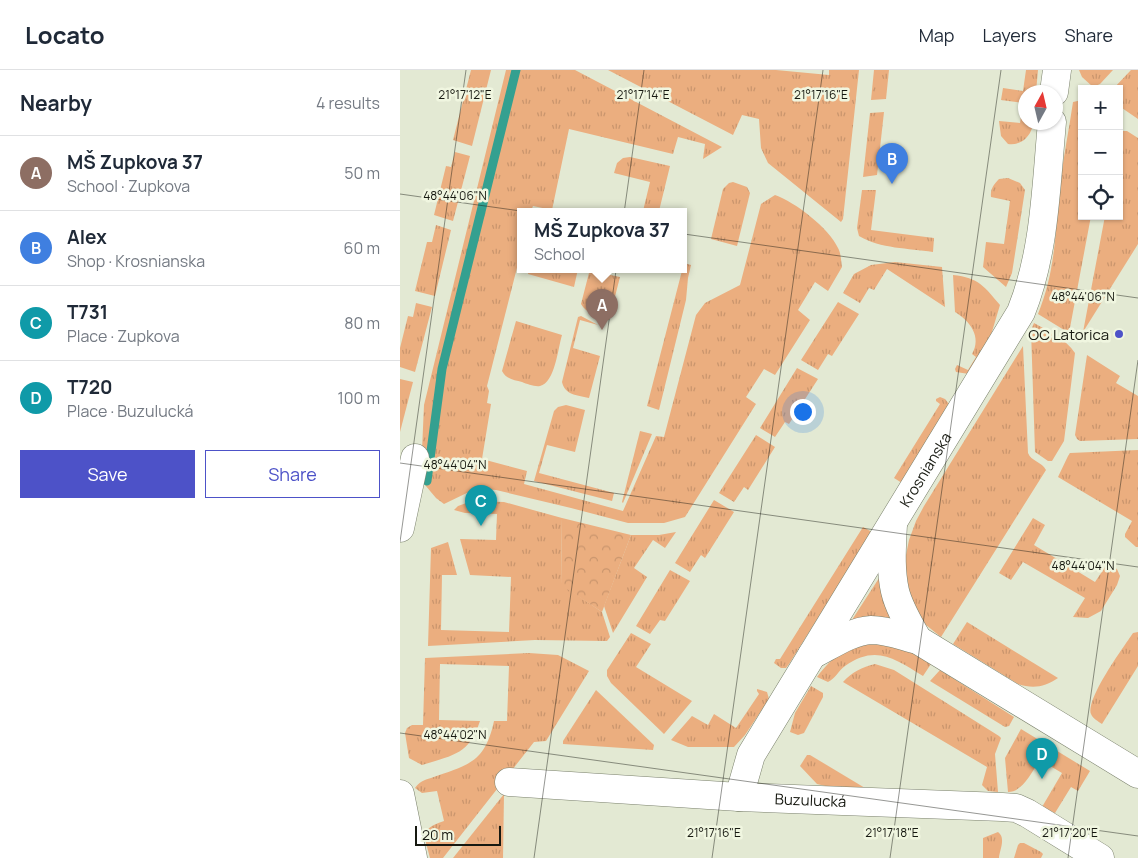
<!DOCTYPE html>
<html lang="en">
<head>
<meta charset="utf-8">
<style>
  :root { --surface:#fff; --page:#f6f6f7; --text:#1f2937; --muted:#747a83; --line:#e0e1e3; --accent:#4d52c8 }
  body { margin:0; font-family:Manrope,sans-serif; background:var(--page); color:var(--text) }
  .controls { position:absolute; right:15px; top:15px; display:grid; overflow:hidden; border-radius:0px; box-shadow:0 1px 4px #0004 }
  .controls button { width:45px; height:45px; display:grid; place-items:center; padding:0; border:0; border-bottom:1px solid var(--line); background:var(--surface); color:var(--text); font:25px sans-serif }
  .compass { position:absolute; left:618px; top:15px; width:45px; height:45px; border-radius:50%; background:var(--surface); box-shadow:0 1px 4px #0004; rotate:8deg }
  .scale { position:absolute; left:15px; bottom:12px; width:86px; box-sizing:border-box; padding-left:5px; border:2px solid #171911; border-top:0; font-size:14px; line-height:18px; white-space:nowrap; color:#171911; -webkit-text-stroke:4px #f0f6e0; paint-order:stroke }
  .you { position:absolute; left:402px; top:341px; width:18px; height:18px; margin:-12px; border:4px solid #fff; border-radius:50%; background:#1a73e8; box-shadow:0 0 0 8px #1a73e833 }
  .badge { display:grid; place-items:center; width:32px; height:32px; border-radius:50%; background:var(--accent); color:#fff; font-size:16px; font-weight:700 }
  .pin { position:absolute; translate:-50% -41px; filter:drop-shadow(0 1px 2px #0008) }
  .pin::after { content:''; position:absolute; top:26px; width:18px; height:15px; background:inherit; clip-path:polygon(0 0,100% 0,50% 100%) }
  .popup { position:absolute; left:117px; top:138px; width:170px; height:65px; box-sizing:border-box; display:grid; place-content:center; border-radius:0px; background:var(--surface); filter:drop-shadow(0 1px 4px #0005); font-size:16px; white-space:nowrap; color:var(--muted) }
  .popup b { font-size:19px; color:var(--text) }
  .popup::after { content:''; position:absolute; left:50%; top:100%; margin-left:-10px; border:10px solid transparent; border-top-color:var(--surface) }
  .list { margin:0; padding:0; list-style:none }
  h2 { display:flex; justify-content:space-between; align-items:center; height:65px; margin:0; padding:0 20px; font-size:21px }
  h2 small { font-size:16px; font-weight:400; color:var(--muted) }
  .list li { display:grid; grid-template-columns:32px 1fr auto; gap:15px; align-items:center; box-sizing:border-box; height:75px; padding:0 20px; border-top:1px solid var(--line) }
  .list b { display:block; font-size:19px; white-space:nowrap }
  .list p { margin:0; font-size:16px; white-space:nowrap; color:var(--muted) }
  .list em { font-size:16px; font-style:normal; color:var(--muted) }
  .actions { display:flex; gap:10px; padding:15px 20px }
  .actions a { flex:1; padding:11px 0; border:1px solid var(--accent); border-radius:0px; text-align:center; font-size:18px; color:var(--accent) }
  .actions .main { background:var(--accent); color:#fff }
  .icon { flex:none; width:28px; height:28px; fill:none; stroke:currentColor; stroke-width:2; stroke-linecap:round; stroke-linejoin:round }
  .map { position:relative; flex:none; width:738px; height:788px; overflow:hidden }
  header { display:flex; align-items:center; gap:30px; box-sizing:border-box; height:70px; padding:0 25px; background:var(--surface); border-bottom:1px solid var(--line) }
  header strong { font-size:24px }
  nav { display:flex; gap:28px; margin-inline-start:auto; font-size:18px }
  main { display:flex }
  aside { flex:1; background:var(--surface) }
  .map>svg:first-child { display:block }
  .grass { fill:url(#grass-tufts) }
  .park { fill:url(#park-crowns) }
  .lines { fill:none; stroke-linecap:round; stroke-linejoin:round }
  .stream { stroke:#34a090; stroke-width:9 }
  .street-casing { stroke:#7a806c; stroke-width:29 }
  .street { stroke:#fff; stroke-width:28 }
  .ticks { fill:none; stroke:#171911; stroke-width:1; stroke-opacity:0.45 }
  .poi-dot { fill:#4d52c8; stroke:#f0f6e0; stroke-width:2 }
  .labels { text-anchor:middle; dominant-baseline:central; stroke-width:5; stroke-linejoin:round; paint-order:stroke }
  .poi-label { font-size:15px; fill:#171911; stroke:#f0f6e0; text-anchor:end }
  .street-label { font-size:15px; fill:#171911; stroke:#f0f6e0 }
  .ticks-label { font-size:12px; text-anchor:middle; fill:#171911; stroke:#f0f6e0; stroke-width:5; stroke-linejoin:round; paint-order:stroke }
</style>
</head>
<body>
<header>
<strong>Locato</strong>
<nav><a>Map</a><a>Layers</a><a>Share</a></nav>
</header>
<main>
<aside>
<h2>Nearby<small>4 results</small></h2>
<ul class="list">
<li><span class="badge" style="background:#8d6e63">A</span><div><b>MŠ Zupkova 37</b><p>School · Zupkova</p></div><em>50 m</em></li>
<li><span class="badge" style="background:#3f7fe0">B</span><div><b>Alex</b><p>Shop · Krosnianska</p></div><em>60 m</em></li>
<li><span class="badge" style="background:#0f9aa8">C</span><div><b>T731</b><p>Place · Zupkova</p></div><em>80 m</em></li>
<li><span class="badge" style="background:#0f9aa8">D</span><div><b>T720</b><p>Place · Buzulucká</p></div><em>100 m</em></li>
</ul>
<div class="actions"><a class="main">Save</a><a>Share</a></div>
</aside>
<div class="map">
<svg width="738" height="788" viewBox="0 0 738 788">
  <defs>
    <pattern id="grass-tufts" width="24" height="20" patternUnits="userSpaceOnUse" patternTransform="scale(1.25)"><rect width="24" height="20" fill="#ebae7f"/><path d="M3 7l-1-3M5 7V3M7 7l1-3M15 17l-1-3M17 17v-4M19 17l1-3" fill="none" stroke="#c9956d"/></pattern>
    <pattern id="park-crowns" width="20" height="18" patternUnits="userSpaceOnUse" patternTransform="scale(1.25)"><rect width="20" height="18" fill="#ebae7f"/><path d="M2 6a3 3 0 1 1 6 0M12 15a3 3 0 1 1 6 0" fill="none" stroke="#c9956d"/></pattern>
  </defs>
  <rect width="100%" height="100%" fill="#e3e9d3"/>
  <g class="grass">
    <path d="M71 0H91L72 76 53 70Z"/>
    <path d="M106 0H175L322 77 303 89 305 74 278 67 273 84 169 59 152 140 133 136 131 141H121V182L87 316 89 321 87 333 91 334 82 389 127 401 124 414 223 441 256 366 264 367 296 245 305 233 340 215 361 134 375 125C395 132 429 158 438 178 441 183 441 191 442 197L428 221 415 212 398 240 410 250 375 305 364 299 346 327 356 334 285 447 264 453H228L171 438 96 420 82 419 73 420 44 434 36 428 25 415 21 403 24 335Z"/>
    <path d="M208 0H376L429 5V0H459L443 149 441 152 368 93 361 78 359 49 342 45 333 65Z"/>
    <path d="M474 0H489L486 29 471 30Z"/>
    <path d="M626 0H638L636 22H626V52L633 53C632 65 622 76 608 74L601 66 599 51 620 53 623 33 601 30 603 18 623 21Z"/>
    <path d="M679 0H713L700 14 693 17 682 7Z"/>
    <path d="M731 0H738V49L719 36V19H713Z"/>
    <path d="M682 30V146H691L669 263 638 244C656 199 655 163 660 116 663 88 669 60 673 32Z"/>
    <path d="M484 42 477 105 463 107 470 43Z"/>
    <path d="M723 61H727L738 68V174L683 262 705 146H719V73L721 64Z"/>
    <path d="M55 82 70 86 53 151 34 145 46 96 51 97Z"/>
    <path d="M230 87 270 96 259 141H243L250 112 214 103 217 93 223 88Z"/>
    <path d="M608 108 620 113 625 120 612 203 606 217 583 197 586 172 604 174 610 131 591 127C590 119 594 114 599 109Z"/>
    <path d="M333 112 347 117 350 123 337 176 311 169 323 119 329 113Z"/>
    <path d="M462 120H476L471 160 534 168 533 182C508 178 481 179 459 166L457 158Z"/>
    <path d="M36 155 51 160 35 226 15 221 27 172H32Z"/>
    <path d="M495 192 542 197 545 237 487 199 474 220 469 218 460 233 443 223 454 204 471 195Z"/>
    <path d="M284 193 291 195 288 208 286 230 259 340 247 336Z"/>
    <path d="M129 199H178L174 217 128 204Z"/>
    <path d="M190 199 192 201 220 207 209 250C199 248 186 243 181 234Z"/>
    <path d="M553 205C579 208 584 216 600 235L591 265 569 304 556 302 555 299 557 295 568 300 576 287 572 284C582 267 570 251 555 242Z"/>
    <path d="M438 232 459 244 432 286 428 284 418 300 401 290Z"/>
    <path d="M16 233 32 237 15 302 0 297V278L8 246 13 247Z"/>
    <path d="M181 246 198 255 180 250 173 278 200 286 189 328C176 325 165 325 162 312L178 247Z"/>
    <path d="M116 251 162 265C158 278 155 313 140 316 135 317 127 314 122 312 114 310 106 309 102 301Z"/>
    <path d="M634 253C648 261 666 269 675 283L664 371 652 391H648L635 382 631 260Z"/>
    <path d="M623 276 628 383C631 391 642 392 646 400L541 567 526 555 517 544 508 529 504 495 509 470 516 451 524 436Z"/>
    <path d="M687 285 720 306 716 313 738 326V369L680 371 677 369 675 365Z"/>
    <path d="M397 298 418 309 389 354 385 352 375 367 360 358Z"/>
    <path d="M0 309 13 312 0 362Z"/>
    <path d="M540 327 545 329 549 334 547 341 502 413 494 408 540 334 536 331V329Z"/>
    <path d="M166 335 185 340 175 382 147 375 139 403 214 423 212 431 134 411 154 341 158 337Z"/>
    <path d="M240 361 252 364 223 433 222 432Z"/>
    <path d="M356 365 375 377 348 420 344 417 334 432 319 423Z"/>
    <path d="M738 380V477H736L725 467V464L732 451 658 407 668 386 670 383Z"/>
    <path d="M314 430 334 442 305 488 301 485 290 502 275 493Z"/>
    <path d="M72 431 104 432 162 448 161 514 202 542 210 567 207 571 135 570 28 576 31 478 48 472 57 505H42L41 560 109 562 111 507 70 505 60 469 96 470 97 444 65 443 54 440 58 436Z"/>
    <path d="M633 448 645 455 634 475 695 512 705 497 709 495 717 499 720 506 717 515 701 541 688 548 673 547 685 528 623 492 611 510 599 503Z"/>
    <path d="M463 457 472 462 389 594 386 598H381L374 593 376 589H380Z"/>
    <path d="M276 462 265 478 253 470 234 498 247 507 213 563 204 536 231 465H259Z"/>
    <path d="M270 500 290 511 265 551 260 550 250 564 236 556Z"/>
    <path d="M483 502 501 555 448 556Z"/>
    <path d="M567 552 658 608C645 617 633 619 618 614L553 574Z"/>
    <path d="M738 562V596L702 654C698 651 693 649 691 644 686 628 723 578 733 563Z"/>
    <path d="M231 563 251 574 236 597 292 631 264 664 211 613 207 606V600Z"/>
    <path d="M469 570 505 579 531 594 523 606C495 589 476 574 445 596 439 600 435 609 428 612L417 607C434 585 443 580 469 570Z"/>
    <path d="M129 583 158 585 189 601 146 671 134 672 43 788H30C25 767 18 759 44 751L37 721 22 723 15 718C19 712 24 710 31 708 68 695 85 693 94 651H107L109 596 40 594 39 650 80 651C69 685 53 685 22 695L9 688 5 663 7 658 12 655H23L25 588Z"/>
    <path d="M475 594 494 600 599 666 601 668 595 684 598 722 588 721 582 715 587 697 443 612C452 602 462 597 475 594Z"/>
    <path d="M540 600 614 647 609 656 605 657 530 611Z"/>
    <path d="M411 616 423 623V627L404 663 398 665 390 662 395 643Z"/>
    <path d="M357 619 367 622 369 629 345 665 334 677H288L271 670 292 646 308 655 314 644 336 658 359 624 357 621Z"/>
    <path d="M196 620 254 675 253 680 163 674V671Z"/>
    <path d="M621 659 690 701 678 721 671 717 655 743 642 737 662 703 640 690C632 701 623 722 608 722L605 688Z"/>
    <path d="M407 685H410L465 718 430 717 417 714 400 696Z"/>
    <path d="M104 724 103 788H53Z"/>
    <path d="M598 762C606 768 600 779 599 788H583V768Z"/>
    <path d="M620 773H624L641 782 643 784 641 788H614L618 775Z"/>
  </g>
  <path class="park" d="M162 448 231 465 202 542 161 515Z"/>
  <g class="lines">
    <path class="stream" d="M27 411 42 299 116 0"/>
    <g class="street-casing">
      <g id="street">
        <path d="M654 22 657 0"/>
        <path d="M493 454C492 476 490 499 495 521 499 538 509 554 518 570"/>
        <path d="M0 458 15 388"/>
        <path d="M412 585C430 576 451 561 471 560 487 560 502 566 518 570L738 704"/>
        <path id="s1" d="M109 712 339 727 602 737 616 738 627 743 700 788"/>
        <path d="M0 724 13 788"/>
        <path id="s2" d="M339 727 351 685 621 242C645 182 646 116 652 52"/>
      </g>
    </g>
    <use href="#street" class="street"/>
  </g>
  <path class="ticks" d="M0 124 738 228M0 393 738 497M0 472 66 0M0 663 738 766M134 788 244 0M312 788 423 0M490 788 601 0M668 788 738 290"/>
  <circle class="poi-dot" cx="719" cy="264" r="5"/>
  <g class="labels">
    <g class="poi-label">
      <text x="709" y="264">OC Latorica</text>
    </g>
    <g class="street-label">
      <text stroke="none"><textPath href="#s2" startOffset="378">Krosnianska</textPath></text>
      <text stroke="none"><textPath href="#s1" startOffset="302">Buzulucká</textPath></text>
    </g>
  </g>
  <g class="ticks-label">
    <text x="65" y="29">21°17'12"E</text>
    <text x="243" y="29">21°17'14"E</text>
    <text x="421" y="29">21°17'16"E</text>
    <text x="55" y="130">48°44'06"N</text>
    <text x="683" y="231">48°44'06"N</text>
    <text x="55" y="399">48°44'04"N</text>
    <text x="683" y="500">48°44'04"N</text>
    <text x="55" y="669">48°44'02"N</text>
    <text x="314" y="767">21°17'16"E</text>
    <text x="492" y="767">21°17'18"E</text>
    <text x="670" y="767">21°17'20"E</text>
  </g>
</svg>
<div class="controls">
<button>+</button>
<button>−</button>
<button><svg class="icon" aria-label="locate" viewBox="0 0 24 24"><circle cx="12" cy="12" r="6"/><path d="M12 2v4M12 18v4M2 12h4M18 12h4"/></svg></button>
</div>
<svg class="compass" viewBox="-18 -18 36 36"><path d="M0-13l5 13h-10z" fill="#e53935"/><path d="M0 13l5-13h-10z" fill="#747a83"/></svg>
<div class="scale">20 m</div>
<div class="you"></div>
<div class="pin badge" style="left:202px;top:260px;background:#8d6e63">A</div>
<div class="popup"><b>MŠ Zupkova 37</b>School</div>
<div class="pin badge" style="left:492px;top:114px;background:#3f7fe0">B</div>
<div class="pin badge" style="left:81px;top:456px;background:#0f9aa8">C</div>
<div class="pin badge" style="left:642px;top:709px;background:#0f9aa8">D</div>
</div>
</main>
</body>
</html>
